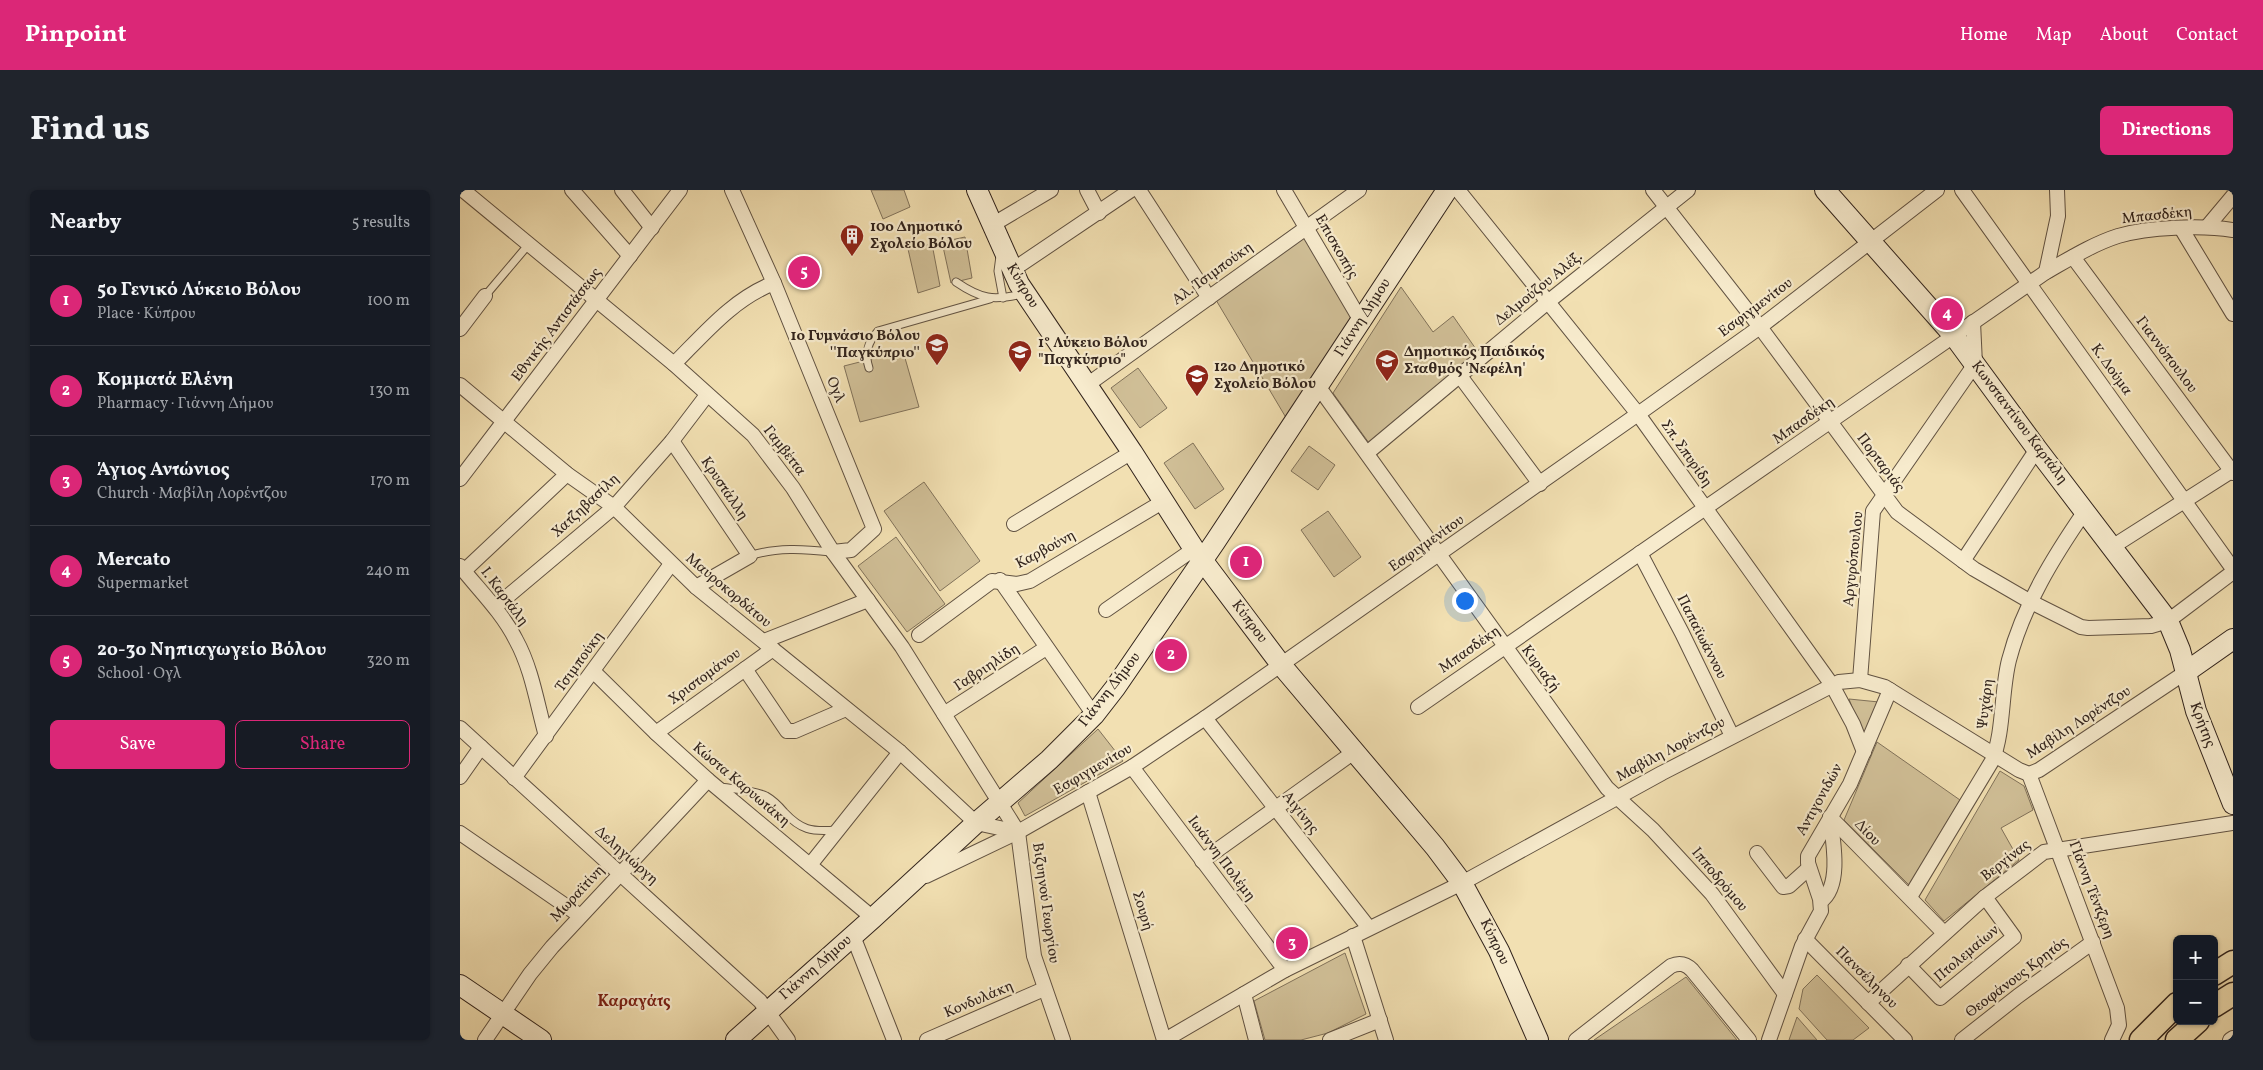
<!DOCTYPE html>
<html lang="en">
<head>
<meta charset="utf-8">
<style>
  :root { --surface:#171b24; --page:#20242c; --text:#f1f3f6; --muted:#9ea1a6; --line:#363941; --accent:#db2777 }
  body { margin:0; font-family:Vollkorn,serif; background:var(--page); color:var(--text) }
  .controls { position:absolute; right:15px; bottom:15px; display:grid; overflow:hidden; border-radius:8px; box-shadow:0 1px 4px #0004 }
  .controls button { width:45px; height:45px; display:grid; place-items:center; padding:0; border:0; border-bottom:1px solid var(--line); background:var(--surface); color:var(--text); font:25px sans-serif }
  .you { position:absolute; left:1004px; top:410px; width:18px; height:18px; margin:-12px; border:4px solid #fff; border-radius:50%; background:#1a73e8; box-shadow:0 0 0 8px #1a73e833 }
  .badge { display:grid; place-items:center; width:32px; height:32px; border-radius:50%; background:var(--accent); color:#fff; font-size:16px; font-weight:700 }
  .pin { position:absolute; translate:-50% -50%; border:2px solid #fff; box-shadow:0 1px 5px #0006 }
  .list { margin:0; padding:0; list-style:none }
  h2 { display:flex; justify-content:space-between; align-items:center; height:65px; margin:0; padding:0 20px; font-size:21px }
  h2 small { font-size:16px; font-weight:400; color:var(--muted) }
  .list li { display:grid; grid-template-columns:32px 1fr auto; gap:15px; align-items:center; box-sizing:border-box; height:90px; padding:0 20px; border-top:1px solid var(--line) }
  .list b { display:block; font-size:19px; white-space:nowrap }
  .list p { margin:0; font-size:16px; white-space:nowrap; color:var(--muted) }
  .list em { font-size:16px; font-style:normal; color:var(--muted) }
  .actions { display:flex; gap:10px; padding:15px 20px }
  .actions a { flex:1; padding:11px 0; border:1px solid var(--accent); border-radius:8px; text-align:center; font-size:18px; color:var(--accent) }
  .actions .main { background:var(--accent); color:#fff }
  .map { position:relative; flex:none; width:1773px; height:850px; overflow:hidden; border-radius:8px }
  header { display:flex; align-items:center; gap:30px; box-sizing:border-box; height:70px; padding:0 25px; background:var(--accent); color:#fff }
  header strong { font-size:24px }
  nav { display:flex; gap:28px; margin-inline-start:auto; font-size:18px }
  .intro { display:flex; align-items:center; justify-content:space-between; box-sizing:border-box; height:120px; padding:0 30px }
  h1 { margin:0; font-size:35px }
  .button { padding:12px 22px; border-radius:8px; background:var(--accent); color:#fff; font-size:18px; font-weight:700 }
  main { display:flex; gap:30px; padding:0 30px }
  aside { flex:1; background:var(--surface); border-radius:8px; box-shadow:0 1px 4px #0004 }
  .map>svg:first-child { display:block }
  .green { fill:#d1c098; stroke:#81725a }
  .lines { fill:none; stroke-linecap:round; stroke-linejoin:round }
  .lane-casing { stroke:#615242; stroke-width:9 }
  .street-casing { stroke:#615242; stroke-width:16 }
  .secondary-casing { stroke:#31231c; stroke-width:22 }
  .primary-casing { stroke:#31231c; stroke-width:25 }
  .lane { stroke:#f7ebcd; stroke-width:7 }
  .street { stroke:#f7ebcd; stroke-width:14 }
  .secondary { stroke:#f7ebcd; stroke-width:20 }
  .primary { stroke:#f2e0b2; stroke-width:22 }
  .labels { text-anchor:middle; dominant-baseline:central; stroke-width:4.5; stroke-linejoin:round; paint-order:stroke }
  .street-label { font-size:15px; fill:#31231c; stroke:#f7ebcd }
  .poi-label { font-size:15px; font-weight:bold; fill:#31231c; stroke:#f7ebcd; text-anchor:start }
  .neighbourhood-label { font-size:16px; font-weight:bold; fill:#7a1f14; stroke:#f7ebcd }
</style>
</head>
<body>
<header>
<strong>Pinpoint</strong>
<nav><a>Home</a><a>Map</a><a>About</a><a>Contact</a></nav>
</header>
<div class="intro"><h1>Find us</h1><a class="button">Directions</a></div>
<main>
<aside>
<h2>Nearby<small>5 results</small></h2>
<ul class="list">
<li><span class="badge">1</span><div><b>5ο Γενικό Λύκειο Βόλου</b><p>Place · Κύπρου</p></div><em>100 m</em></li>
<li><span class="badge">2</span><div><b>Κομματά Ελένη</b><p>Pharmacy · Γιάννη Δήμου</p></div><em>130 m</em></li>
<li><span class="badge">3</span><div><b>Άγιος Αντώνιος</b><p>Church · Μαβίλη Λορέντζου</p></div><em>170 m</em></li>
<li><span class="badge">4</span><div><b>Mercato</b><p>Supermarket</p></div><em>240 m</em></li>
<li><span class="badge">5</span><div><b>2ο-3ο Νηπιαγωγείο Βόλου</b><p>School · Ογλ</p></div><em>320 m</em></li>
</ul>
<div class="actions"><a class="main">Save</a><a>Share</a></div>
</aside>
<div class="map">
<svg width="1773" height="850" viewBox="0 0 1773 850">
  <rect width="100%" height="100%" fill="#f2e0b2"/>
  <filter id="stains"><feTurbulence type="fractalNoise" baseFrequency=".004" numOctaves="4"/><feColorMatrix values="0 0 0 0 .2 0 0 0 0 .09 0 0 0 0 .02 0 0 0 .5 -.17"/></filter>
  <radialGradient id="worn" r=".72"><stop offset=".6" stop-color="#630" stop-opacity="0"/><stop offset="1" stop-color="#630" stop-opacity=".3"/></radialGradient>
  <g class="green">
    <path d="M411 0H444L450 17 423 29Z"/>
    <path d="M844 46 893 130 828 231 756 110Z"/>
    <path d="M505 47 512 88 491 93 482 52Z"/>
    <path d="M472 54 480 96 458 103 448 59Z"/>
    <path d="M941 97 973 142 993 126 1018 162 909 253 873 203Z"/>
    <path d="M443 161 459 217 400 232 384 176Z"/>
    <path d="M678 178 707 218 680 238 651 198Z"/>
    <path d="M733 253 764 299 735 319 704 273Z"/>
    <path d="M849 256 875 275 858 300 831 281Z"/>
    <path d="M464 292 520 371 480 401 424 321Z"/>
    <path d="M868 321 901 367 874 387 841 340Z"/>
    <path d="M436 347 485 414 447 442 398 376Z"/>
    <path d="M1389 509 1419 512 1406 543H1402Z"/>
    <path d="M638 539 663 571 565 626 558 613Z"/>
    <path d="M1417 552 1500 610 1449 695 1384 630Z"/>
    <path d="M1540 581 1564 596 1573 620 1541 638 1559 670 1484 731 1465 710Z"/>
    <path d="M885 763 906 824 868 843 841 850H805L794 811Z"/>
    <path d="M1357 785 1409 838 1393 850H1367L1339 819 1343 799Z"/>
    <path d="M1226 787 1277 850H1134Z"/>
    <path d="M1337 827 1357 850H1329Z"/>
  </g>
  <g class="lines">
    <g class="lane-casing">
      <g id="lane">
        <path d="M540 66 538 81 543 108"/>
        <path d="M496 92C521 109 533 111 562 104"/>
        <path d="M25 106 69 54"/>
        <path d="M409 178C404 163 408 152 418 141L530 109"/>
        <path d="M290 366C315 357 345 359 371 362"/>
        <path d="M260 597C274 599 293 600 306 606 313 610 319 616 324 622 341 640 351 642 376 640"/>
      </g>
    </g>
    <g class="street-casing">
      <g id="street">
        <path d="M3 0 214 174 293 245 333 298 373 362 442 457 558 642 574 766 603 850"/>
        <path d="M112 0 170 66"/>
        <path d="M162 0 192 38"/>
        <path d="M272 0 314 93 414 339 391 360 373 362"/>
        <path d="M627 0 639 23"/>
        <path d="M679 0 749 108"/>
        <path d="M824 0 901 131"/>
        <path d="M998 0 1178 224 1372 495 1393 534 1404 562"/>
        <path d="M1193 0 1300 137 1437 322 1514 379 1571 412 1621 437 1628 438 1691 436 1708 431 1773 382"/>
        <path d="M1502 0 1773 379"/>
        <path d="M532 35 591 0"/>
        <path d="M1747 37 1773 6"/>
        <path d="M1721 38 1773 124"/>
        <path d="M1613 67 1773 283"/>
        <path d="M551 81 671 0"/>
        <path d="M1586 82 1598 26 1597 0"/>
        <path d="M0 139 25 106"/>
        <path d="M214 174C245 143 273 109 314 93"/>
        <path d="M1000 186 1080 294"/>
        <path d="M0 195 107 284 154 317 236 397 440 562 516 633 558 642"/>
        <path d="M627 195 899 0"/>
        <path d="M858 196 1147 598 1193 640 1252 704 1325 804"/>
        <path d="M212 251 290 366 236 397"/>
        <path d="M907 263 1089 111 1228 0"/>
        <path d="M0 289 220 0"/>
        <path d="M554 334 672 262"/>
        <path d="M1652 357 1773 280"/>
        <path d="M1180 363 1222 443 1272 546"/>
        <path d="M1503 371 1577 259"/>
        <path d="M0 376C19 400 42 422 56 450 72 479 77 514 86 546"/>
        <path d="M4 381 107 284"/>
        <path d="M540 390 634 525"/>
        <path d="M35 417 154 317 212 251 247 205"/>
        <path d="M646 420 734 359"/>
        <path d="M459 445 532 391 557 394 570 391 704 311"/>
        <path d="M304 451 408 410"/>
        <path d="M285 479 327 541H335L386 519"/>
        <path d="M134 482 196 543 248 590 413 728"/>
        <path d="M1400 490 1413 321 1515 174 1513 132"/>
        <path d="M958 517 1586 82C1609 69 1633 54 1658 46 1688 37 1742 35 1773 40"/>
        <path d="M484 524 586 458"/>
        <path d="M745 528 909 738"/>
        <path d="M0 538 300 811 328 850"/>
        <path d="M196 543 313 459"/>
        <path d="M672 577 825 780"/>
        <path d="M1569 584 1657 818 1659 835 1652 850"/>
        <path d="M0 587 21 557"/>
        <path d="M54 588 211 374"/>
        <path d="M628 602 704 850"/>
        <path d="M1370 627 1484 743"/>
        <path d="M0 643 119 725"/>
        <path d="M1297 663 1323 697 1329 696 1349 678"/>
        <path d="M742 671 894 562"/>
        <path d="M350 675 440 562"/>
        <path d="M466 686 558 642 672 577 745 528 1178 224 1300 137 1477 0"/>
        <path d="M1450 707 1532 571C1544 543 1541 501 1549 470 1563 416 1594 366 1625 321"/>
        <path d="M1361 711C1382 696 1373 650 1370 627"/>
        <path d="M393 746 434 850"/>
        <path d="M893 746 926 850"/>
        <path d="M1345 749 1445 850"/>
        <path d="M1448 775 1480 808 1554 747 1525 707"/>
        <path d="M784 804 796 850"/>
        <path d="M1408 813 1525 707 1584 662 1773 633"/>
        <path d="M25 850 70 784 92 757 248 590"/>
        <path d="M467 850 584 799"/>
        <path d="M705 850 825 780 1002 693 1202 583 1379 492 1400 490 1425 497 1559 580 1569 584 1579 580 1726 482"/>
        <path d="M870 850 920 830"/>
        <path d="M1116 850 1211 776C1220 772 1226 774 1232 780L1289 850"/>
        <path d="M1309 850 1342 756 1361 721 1360 709 1348 673V666L1390 594 1430 500"/>
        <path d="M1502 850 1558 806 1633 752"/>
        <path d="M1770 850 1773 848"/>
      </g>
    </g>
    <g class="secondary-casing">
      <g id="secondary">
        <path d="M517 0 559 94 672 262 734 359 822 476 975 657 1002 693 1039 761 1078 850"/>
        <path d="M1365 0 1494 146 1577 259 1708 431 1720 460 1736 521 1773 614"/>
        <path d="M1726 482 1773 449"/>
        <path d="M0 795 81 850"/>
        <path d="M276 850 413 728 516 633 589 570 634 525 655 498 755 352 987 0"/>
      </g>
    </g>
    <g class="primary-casing">
      <g id="primary">
        <path d="M1754 784 1773 772"/>
        <path d="M1754 816 1773 804"/>
        <path d="M1681 850 1717 814"/>
        <path d="M1717 850 1738 831"/>
      </g>
    </g>
    <use href="#lane" class="lane"/>
    <use href="#street" class="street"/>
    <use href="#secondary" class="secondary"/>
    <use href="#primary" class="primary"/>
  </g>
  <defs>
    <g id="building-pin" transform="scale(1.25)"><path d="M0 17L-7.5 6A9.5 9.5 0 1 1 7.5 6Z" fill="#8f2418" stroke="#f7ebcd"/><path d="M-4-6H4V6H1V3H-1V6H-4ZM-2.5-4.3h1.7v1.8h-1.7ZM.8-4.3h1.7v1.8H.8ZM-2.5-1h1.7V.8h-1.7ZM.8-1h1.7V.8H.8Z" fill="#fff"/></g>
    <g id="school-pin" transform="scale(1.25)"><path d="M0 17L-7.5 6A9.5 9.5 0 1 1 7.5 6Z" fill="#8f2418" stroke="#f7ebcd"/><path d="M0-5L7-2L0 1L-7-2ZM-4 1L0 2.5L4 1V4Q0 6-4 4Z" fill="#fff"/></g>
  </defs>
  <g fill-rule="evenodd">
    <use href="#building-pin" x="392" y="46"/>
    <use href="#school-pin" x="477" y="155"/>
    <use href="#school-pin" x="560" y="162"/>
    <use href="#school-pin" x="927" y="171"/>
    <use href="#school-pin" x="737" y="186"/>
  </g>
  <g class="labels">
    <g class="street-label">
      <text transform="translate(1697 26) rotate(-6)">Μπασδέκη</text>
      <text transform="translate(876 57) rotate(60)">Επισκοπής</text>
      <text transform="translate(753 84) rotate(-36)">Αλ. Τσιμπούκη</text>
      <text transform="translate(562 96) rotate(59)">Κύπρου</text>
      <text transform="translate(1079 99) rotate(-39)">Δελμούζου Αλέξ.</text>
      <text transform="translate(1296 118) rotate(-37)">Εσφιγμενίτου</text>
      <text transform="translate(903 128) rotate(-57)">Γιάννη Δήμου</text>
      <text transform="translate(97 135) rotate(-53)">Εθνικής Αντιστάσεως</text>
      <text transform="translate(1706 165) rotate(53)">Γιαννόπουλου</text>
      <text transform="translate(1651 180) rotate(54)">Κ. Δούμα</text>
      <text transform="translate(375 200) rotate(68)">Ογλ</text>
      <text transform="translate(1344 231) rotate(-35)">Μπασδέκη</text>
      <text transform="translate(1559 233) rotate(53)">Κωνσταντίνου Καρτάλη</text>
      <text transform="translate(324 261) rotate(52)">Γαμβέττα</text>
      <text transform="translate(1226 264) rotate(55)">Σπ. Σπυρίδη</text>
      <text transform="translate(1420 273) rotate(53)">Πορταριάς</text>
      <text transform="translate(264 299) rotate(56)">Κρυστάλλη</text>
      <text transform="translate(126 316) rotate(-43)">Χατζηβασίλη</text>
      <text transform="translate(967 354) rotate(-35)">Εσφιγμενίτου</text>
      <text transform="translate(586 360) rotate(-28)">Καρβούνη</text>
      <text transform="translate(1394 369) rotate(-84)">Αργυρόπουλου</text>
      <text transform="translate(268 401) rotate(40)">Μαυροκορδάτου</text>
      <text transform="translate(44 407) rotate(53)">Ι. Καρτάλη</text>
      <text transform="translate(789 432) rotate(53)">Κύπρου</text>
      <text transform="translate(1241 447) rotate(63)">Παπαϊωάννου</text>
      <text transform="translate(1010 460) rotate(-35)">Μπασδέκη</text>
      <text transform="translate(120 472) rotate(-54)">Τσιμπούκη</text>
      <text transform="translate(527 478) rotate(-33)">Γαβριηλίδη</text>
      <text transform="translate(1080 479) rotate(54)">Κυριαζή</text>
      <text transform="translate(245 487) rotate(-36)">Χριστομάνου</text>
      <text transform="translate(650 500) rotate(-52)">Γιάννη Δήμου</text>
      <text transform="translate(1526 514) rotate(-83)">Ψυχάρη</text>
      <text transform="translate(1619 533) rotate(-33)">Μαβίλη Λορέντζου</text>
      <text transform="translate(1742 535) rotate(69)">Κρήτης</text>
      <text transform="translate(1211 560) rotate(-28)">Μαβίλη Λορέντζου</text>
      <text transform="translate(633 580) rotate(-30)">Εσφιγμενίτου</text>
      <text transform="translate(281 595) rotate(40)">Κώστα Καρυωτάκη</text>
      <text transform="translate(1360 610) rotate(-61)">Αντιγονιδών</text>
      <text transform="translate(840 623) rotate(52)">Αιγίνης</text>
      <text transform="translate(1407 643) rotate(46)">Δίου</text>
      <text transform="translate(166 666) rotate(42)">Δεληγιώργη</text>
      <text transform="translate(761 669) rotate(53)">Ιωάννη Πολέμη</text>
      <text transform="translate(1546 671) rotate(-38)">Βεργίνας</text>
      <text transform="translate(1259 690) rotate(50)">Ιπποδρόμου</text>
      <text transform="translate(1631 700) rotate(69)">ΓΙάννη Τέντζερη</text>
      <text transform="translate(118 704) rotate(-47)">Μωραϊτίνη</text>
      <text transform="translate(585 713) rotate(82)">Βιζυηνού Γεωργίου</text>
      <text transform="translate(682 721) rotate(73)">Σουρή</text>
      <text transform="translate(1034 752) rotate(64)">Κύπρου</text>
      <text transform="translate(1507 764) rotate(-40)">Πτολεμαίων</text>
      <text transform="translate(356 778) rotate(-41)">Γιάννη Δήμου</text>
      <text transform="translate(1406 788) rotate(45)">Πανσέληνου</text>
      <text transform="translate(1557 788) rotate(-37)">Θεοφάνους Κρητός</text>
      <text transform="translate(519 810) rotate(-23)">Κονδυλάκη</text>
    </g>
    <g class="poi-label">
      <text x="410" y="37">10ο Δημοτικό<tspan x="410" dy="17">Σχολείο Βόλου</tspan></text>
      <text x="460" y="146" text-anchor="end">1ο Γυμνάσιο Βόλου<tspan x="460" dy="17">''Παγκύπριο''</tspan></text>
      <text x="578" y="153">1° Λύκειο Βόλου<tspan x="578" dy="17">"Παγκύπριο"</tspan></text>
      <text x="944" y="162">Δημοτικός Παιδικός<tspan x="944" dy="17">Σταθμός 'Νεφέλη'</tspan></text>
      <text x="754" y="177">12ο Δημοτικό<tspan x="754" dy="17">Σχολείο Βόλου</tspan></text>
    </g>
    <g class="neighbourhood-label">
      <text x="174" y="812">Καραγάτς</text>
    </g>
  </g>
  <rect width="100%" height="100%" filter="url(#stains)"/>
  <rect width="100%" height="100%" fill="url(#worn)"/>
</svg>
<div class="controls">
<button>+</button>
<button>−</button>
</div>
<div class="you"></div>
<div class="pin badge" style="left:786px;top:372px">1</div>
<div class="pin badge" style="left:711px;top:465px">2</div>
<div class="pin badge" style="left:832px;top:753px">3</div>
<div class="pin badge" style="left:1487px;top:124px">4</div>
<div class="pin badge" style="left:344px;top:82px">5</div>
</div>
</main>
</body>
</html>
